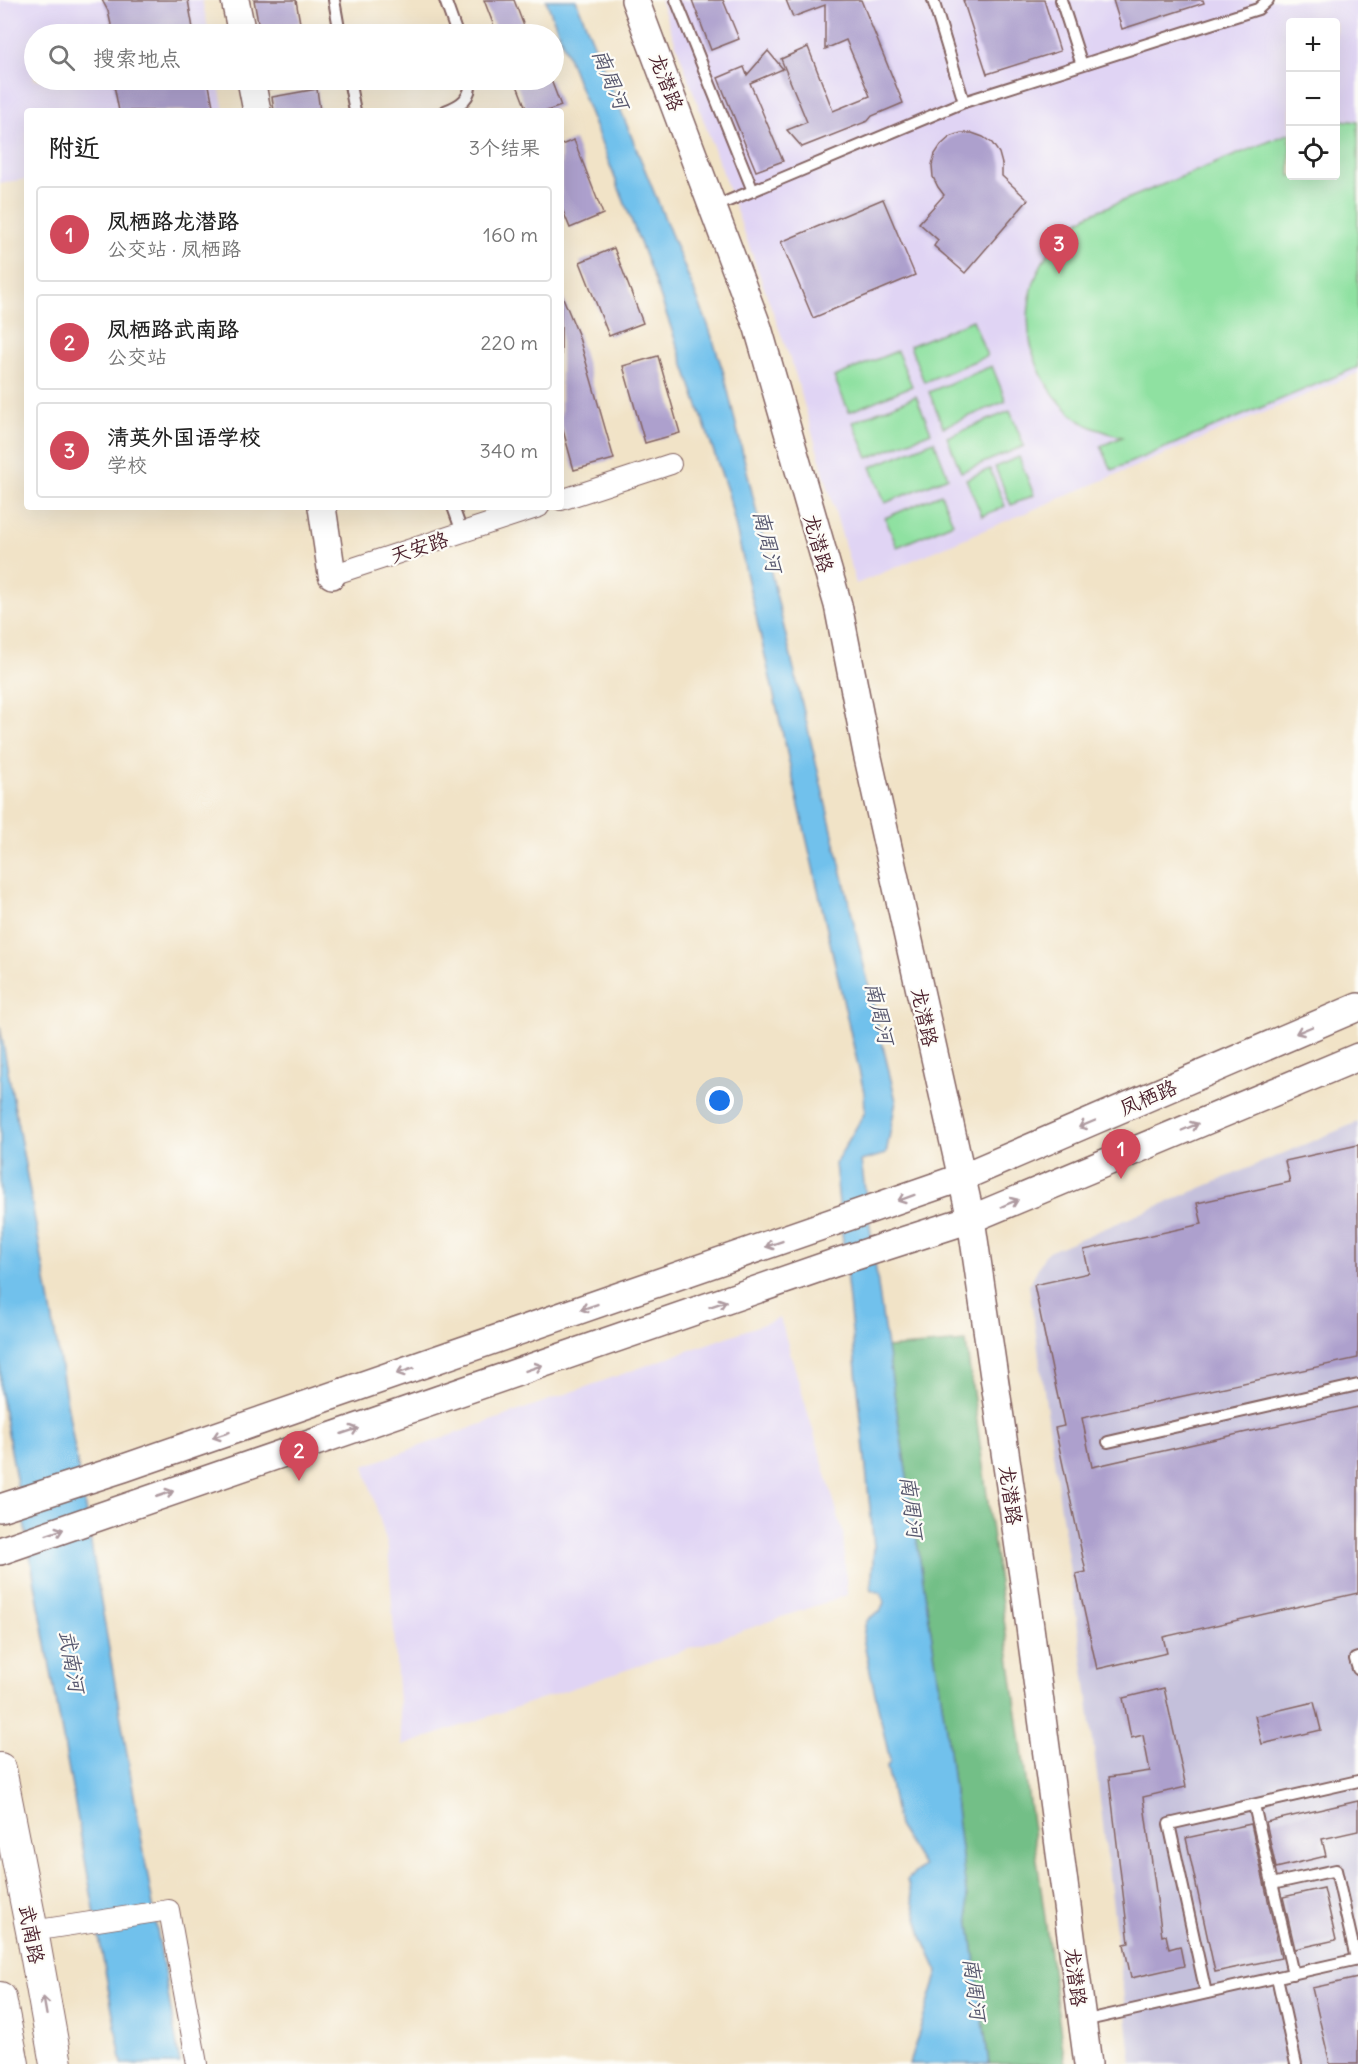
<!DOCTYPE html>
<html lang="zh">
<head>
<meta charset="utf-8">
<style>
  :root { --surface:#fff; --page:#f2f2f2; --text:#222; --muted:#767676; --line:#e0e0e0; --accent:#d1495b }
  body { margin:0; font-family:Delius,"LXGW WenKai TC",sans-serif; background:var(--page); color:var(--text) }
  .controls { position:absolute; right:18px; top:18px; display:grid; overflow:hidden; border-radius:6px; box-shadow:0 6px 24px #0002 }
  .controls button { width:54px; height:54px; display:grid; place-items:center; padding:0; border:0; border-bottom:2px solid var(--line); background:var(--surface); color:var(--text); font:30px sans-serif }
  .you { position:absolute; left:720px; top:1101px; width:21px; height:21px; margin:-15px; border:4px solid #fff; border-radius:50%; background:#1a73e8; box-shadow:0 0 0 9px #1a73e833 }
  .badge { display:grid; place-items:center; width:39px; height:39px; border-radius:50%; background:var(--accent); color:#fff; font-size:20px; font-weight:700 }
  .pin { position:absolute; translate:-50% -50px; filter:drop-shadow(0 2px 3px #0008) }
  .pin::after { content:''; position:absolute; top:32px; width:21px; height:18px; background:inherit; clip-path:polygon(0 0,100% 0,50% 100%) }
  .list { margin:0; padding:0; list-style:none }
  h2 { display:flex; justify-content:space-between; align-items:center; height:78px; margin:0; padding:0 24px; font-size:26px }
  h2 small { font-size:20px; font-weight:400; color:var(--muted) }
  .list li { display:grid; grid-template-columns:39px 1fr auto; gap:18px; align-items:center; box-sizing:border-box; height:96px; margin:0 12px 12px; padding:0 12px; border:2px solid var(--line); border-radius:6px }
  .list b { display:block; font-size:22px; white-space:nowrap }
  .list p { margin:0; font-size:20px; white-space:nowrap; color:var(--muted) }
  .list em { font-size:20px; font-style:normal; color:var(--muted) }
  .icon { flex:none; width:33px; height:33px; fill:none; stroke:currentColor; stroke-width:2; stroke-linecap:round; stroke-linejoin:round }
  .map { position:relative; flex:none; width:1358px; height:2064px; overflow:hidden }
  .search { position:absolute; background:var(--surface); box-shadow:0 6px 24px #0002; left:24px; top:24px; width:540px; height:66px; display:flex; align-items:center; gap:15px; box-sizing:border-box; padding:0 21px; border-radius:33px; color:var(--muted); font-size:22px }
  .panel { position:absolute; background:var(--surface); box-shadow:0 6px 24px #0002; left:24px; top:108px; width:540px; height:402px; border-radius:6px }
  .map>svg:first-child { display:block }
  .built { fill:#e0d4f4; fill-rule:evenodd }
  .industrial { fill:#c4c0db }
  .green { fill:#8fe1a1; stroke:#6c8066; stroke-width:1.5 }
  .forest { fill:#73bf87; stroke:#5e6f59; stroke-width:1.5 }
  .water { fill:#71c1ec; stroke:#5e708c; stroke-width:1.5 }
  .building { fill:#ada0cd }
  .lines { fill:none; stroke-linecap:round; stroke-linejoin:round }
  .lane-casing { stroke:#846462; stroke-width:14 }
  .street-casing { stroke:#846462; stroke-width:22 }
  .secondary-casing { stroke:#846462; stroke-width:30 }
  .primary-casing { stroke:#846462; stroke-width:34 }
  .lane { stroke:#fff; stroke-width:10 }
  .street { stroke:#fff; stroke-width:20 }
  .secondary { stroke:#fff; stroke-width:27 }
  .primary { stroke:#fff; stroke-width:32 }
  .oneway { stroke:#ae9aa0 }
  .labels { text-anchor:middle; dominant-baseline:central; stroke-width:4.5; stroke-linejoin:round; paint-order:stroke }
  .street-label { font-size:20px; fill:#4a1f2b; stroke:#fdfcf7 }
  .water-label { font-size:21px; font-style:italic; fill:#58586f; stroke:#fdfcf7 }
</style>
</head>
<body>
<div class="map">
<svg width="1358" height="2064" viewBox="0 0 1358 2064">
  <rect width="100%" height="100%" fill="#fdfcf7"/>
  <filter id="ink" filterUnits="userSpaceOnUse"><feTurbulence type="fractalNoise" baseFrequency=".0167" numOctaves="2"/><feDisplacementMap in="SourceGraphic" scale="12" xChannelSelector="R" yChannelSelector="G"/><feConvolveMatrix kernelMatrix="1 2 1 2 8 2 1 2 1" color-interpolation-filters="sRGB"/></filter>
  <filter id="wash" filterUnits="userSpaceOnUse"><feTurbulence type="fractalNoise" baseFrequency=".008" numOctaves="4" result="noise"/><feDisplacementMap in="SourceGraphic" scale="24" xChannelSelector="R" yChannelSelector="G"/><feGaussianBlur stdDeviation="1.35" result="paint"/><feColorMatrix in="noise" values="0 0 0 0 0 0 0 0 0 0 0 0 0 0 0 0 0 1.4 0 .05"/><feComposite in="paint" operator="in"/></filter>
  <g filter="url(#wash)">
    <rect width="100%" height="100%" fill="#f1e3c7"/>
    <g class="built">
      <path d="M0 0H202L209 34H34V80H218L224 111H27V179L0 183Z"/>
      <path d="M660 0H1358V373L856 584 795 373ZM1290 22H1336V176H1290Z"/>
      <path d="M780 1318 843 1532 847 1595 402 1746 388 1547 364 1466Z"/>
    </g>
    <path class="industrial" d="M1358 1122V2064H1132L1086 1684 1029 1285 1046 1253Z"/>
    <g class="green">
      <path d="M1340 120 1358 122V367L1112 470 1101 446 1122 437C1106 432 1088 428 1075 417 1008 360 1013 259 1090 214L1290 133V176H1336V121Z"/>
      <path d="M973 320 987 356 924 382 910 346Z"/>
      <path d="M897 351 912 386 849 412 834 377Z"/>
      <path d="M992 366 1006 401 943 427 929 392Z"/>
      <path d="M916 396 931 432 868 458 853 422Z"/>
      <path d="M1010 411 1024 446 961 472 947 437Z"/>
      <path d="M934 441 948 477 885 503 871 467Z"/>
      <path d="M1019 457 1034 495 1011 505 995 467Z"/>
      <path d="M990 469 1005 506 982 516 966 479Z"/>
      <path d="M941 494 953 523 897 547 885 518Z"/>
    </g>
    <path class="forest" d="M966 1342 1065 2064H989L973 1949 948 1742 887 1348Z"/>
    <g class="water">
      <path d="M546 0H576L708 325 724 374 896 1101 886 1154 861 1161 884 1328 948 1742 973 1949 989 2064H909L938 1972 923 1939 907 1880 923 1866 898 1826 887 1767 890 1761 863 1639C865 1623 864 1619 880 1612L884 1602 881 1593 871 1590 874 1547 835 1164 865 1112 864 1092 728 493 656 284Z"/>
      <path d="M0 1027 48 1292 180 2064H122L0 1390Z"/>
    </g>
    <g id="blocks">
      <g class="building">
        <path d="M102 0H188L194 34H113L108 11Z"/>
        <path d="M254 0H296L300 23 294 24 295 34H260Z"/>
        <path d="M484 0H514L527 34H497Z"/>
        <path d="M692 0H723L739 39 711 50Z"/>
        <path d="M786 0H861L903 103 872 116 868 121 802 147 787 130 807 122 781 59 808 47 833 111 870 96 846 40 825 49V5L793 17Z"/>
        <path d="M963 0H1044L1060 51 987 74Z"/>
        <path d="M1113 0H1203L1204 3 1122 29Z"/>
        <path d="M768 51 783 69 750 83 783 161 756 171 718 78 744 67 747 75Z"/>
        <path d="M113 80H208L214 111H119Z"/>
        <path d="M515 80H551L561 106 547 111H527Z"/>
        <path d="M317 89 320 111H274L272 97Z"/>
        <path d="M961 133H972L983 137 992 143 999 153 1002 164V176L1028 200 965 273 934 246 938 240 919 223 944 195 938 187 933 177 932 165 935 154 941 145 950 137Z"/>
        <path d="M574 140 603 214 570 228 561 206V145Z"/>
        <path d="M883 199 915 275 813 318 781 242Z"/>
        <path d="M614 248 643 323 609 336 580 262Z"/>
        <path d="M561 293 578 334 614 459 574 470 561 423Z"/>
        <path d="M658 356 680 433 645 443 623 366Z"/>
        <path d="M1358 1145V1358L1082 1418 1092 1467 1358 1407V1593L1163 1637 1167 1653 1097 1669 1076 1574 1086 1572 1055 1428 1064 1426 1034 1285 1089 1273 1084 1250 1202 1224 1197 1203 1290 1182 1285 1161Z"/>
        <path d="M1164 1688 1186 1787 1143 1797 1162 1936 1166 1935 1169 1949 1180 1946 1184 1966 1131 1978 1124 1944 1129 1943 1109 1777 1150 1771 1143 1735 1131 1738 1123 1698Z"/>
        <path d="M1314 1702 1321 1730 1262 1744 1255 1716Z"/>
        <path d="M1358 1801V1831L1322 1839 1326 1856 1276 1868 1266 1822Z"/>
        <path d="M1251 1824 1281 1958 1215 1972 1186 1838Z"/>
        <path d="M1324 1888 1336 1940 1295 1949 1283 1897Z"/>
        <path d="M1358 1978V2064H1330L1312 1988Z"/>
      </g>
    </g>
  </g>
  <g filter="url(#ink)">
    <use href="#blocks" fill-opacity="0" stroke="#846462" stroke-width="1.5"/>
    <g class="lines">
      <g class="lane-casing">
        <g id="lane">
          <path d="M334 0 340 34"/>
          <path d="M445 0 457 34"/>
          <path d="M676 0 753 191"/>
          <path d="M933 0 964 102"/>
          <path d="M1061 0 1081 62"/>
          <path d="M349 80 355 111"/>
          <path d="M252 85 287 80"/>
          <path d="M445 111C461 105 472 98 470 80"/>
          <path d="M714 207 964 102 1258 9 1268 0"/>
          <path d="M453 507 462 532"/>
          <path d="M1108 1442 1358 1385"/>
          <path d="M1358 1658 1355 1659 1358 1669"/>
          <path d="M1254 1805 1293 1974"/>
          <path d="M1272 1884 1336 1870 1356 1959"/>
          <path d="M1277 1977 1296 2064"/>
          <path d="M1206 1993 1169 1824 1358 1781"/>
          <path d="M1083 2021 1358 1959"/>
        </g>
      </g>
      <g class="street-casing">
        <g id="street">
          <path d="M561 500 671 464"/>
          <path d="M332 575 539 507"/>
          <path d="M32 1931 169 1910 197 2064"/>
        </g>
      </g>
      <g class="secondary-casing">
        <g id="secondary">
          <path d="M235 0 242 34"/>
          <path d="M635 0 758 328 838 605 867 753 971 1219 1024 1582 1088 2064"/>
          <path d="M251 80 257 111"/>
          <path d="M322 507 332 575"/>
          <path d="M0 1508 124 1468 960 1178 1358 1007"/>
          <path d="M0 1551 834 1263 971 1219 1358 1057"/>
        </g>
      </g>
      <g class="primary-casing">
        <g id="primary">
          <path d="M0 1769 32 1931 56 2064"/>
          <path d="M0 1998 13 2064"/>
        </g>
      </g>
      <use href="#lane" class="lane"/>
      <use href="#street" class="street"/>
      <use href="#secondary" class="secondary"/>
      <use href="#primary" class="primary"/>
    </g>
    <defs><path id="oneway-shaft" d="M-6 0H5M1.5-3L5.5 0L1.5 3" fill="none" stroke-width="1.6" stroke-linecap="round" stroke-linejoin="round" transform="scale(1.5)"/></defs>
    <g class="oneway">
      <use href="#oneway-shaft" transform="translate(1304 1030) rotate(157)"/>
      <use href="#oneway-shaft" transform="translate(1087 1124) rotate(157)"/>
      <use href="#oneway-shaft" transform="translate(1190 1127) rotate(-23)"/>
      <use href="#oneway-shaft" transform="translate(906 1198) rotate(160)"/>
      <use href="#oneway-shaft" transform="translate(1010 1203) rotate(-23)"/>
      <use href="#oneway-shaft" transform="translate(774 1244) rotate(161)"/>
      <use href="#oneway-shaft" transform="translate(718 1304) rotate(-19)"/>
      <use href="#oneway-shaft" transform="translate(589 1307) rotate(161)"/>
      <use href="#oneway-shaft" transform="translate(534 1368) rotate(-19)"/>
      <use href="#oneway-shaft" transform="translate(405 1371) rotate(161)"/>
      <use href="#oneway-shaft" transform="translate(350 1431) rotate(-19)"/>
      <use href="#oneway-shaft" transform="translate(221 1435) rotate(161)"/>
      <use href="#oneway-shaft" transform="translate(165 1494) rotate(-19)"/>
      <use href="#oneway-shaft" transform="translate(55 1532) rotate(-19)"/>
      <use href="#oneway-shaft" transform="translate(45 2006) rotate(-100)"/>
    </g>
  </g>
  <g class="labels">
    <g class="street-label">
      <text transform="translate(667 82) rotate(69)">龙潜路</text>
      <text transform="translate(819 543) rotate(74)">龙潜路</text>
      <text transform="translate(419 547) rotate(-18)">天安路</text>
      <text transform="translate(925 1017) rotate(78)">龙潜路</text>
      <text transform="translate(1148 1097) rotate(-23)">凤栖路</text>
      <text transform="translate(1011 1495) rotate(82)">龙潜路</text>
      <text transform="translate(32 1934) rotate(79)">武南路</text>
      <text transform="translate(1076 1977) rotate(83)">龙潜路</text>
    </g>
    <g class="water-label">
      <text transform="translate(611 79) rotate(68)">南周河</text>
      <text transform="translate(768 541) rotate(77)">南周河</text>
      <text transform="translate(880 1013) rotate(77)">南周河</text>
      <text transform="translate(912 1507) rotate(83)">南周河</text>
      <text transform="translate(72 1661) rotate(80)">武南河</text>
      <text transform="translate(975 1989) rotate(83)">南周河</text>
    </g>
  </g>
</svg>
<div class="controls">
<button>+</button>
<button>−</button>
<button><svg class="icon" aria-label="locate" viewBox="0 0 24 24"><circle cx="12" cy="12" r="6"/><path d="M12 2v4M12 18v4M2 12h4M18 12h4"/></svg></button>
</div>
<div class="you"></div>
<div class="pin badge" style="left:1121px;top:1179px">1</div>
<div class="pin badge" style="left:299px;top:1481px">2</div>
<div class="pin badge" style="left:1059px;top:274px">3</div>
<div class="search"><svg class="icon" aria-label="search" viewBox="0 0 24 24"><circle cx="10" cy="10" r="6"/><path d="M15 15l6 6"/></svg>搜索地点</div>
<section class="panel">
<h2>附近<small>3个结果</small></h2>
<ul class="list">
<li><span class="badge">1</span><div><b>凤栖路龙潜路</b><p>公交站 · 凤栖路</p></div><em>160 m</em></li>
<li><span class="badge">2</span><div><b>凤栖路武南路</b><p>公交站</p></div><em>220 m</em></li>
<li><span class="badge">3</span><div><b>清英外国语学校</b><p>学校</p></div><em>340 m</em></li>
</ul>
</section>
</div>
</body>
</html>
